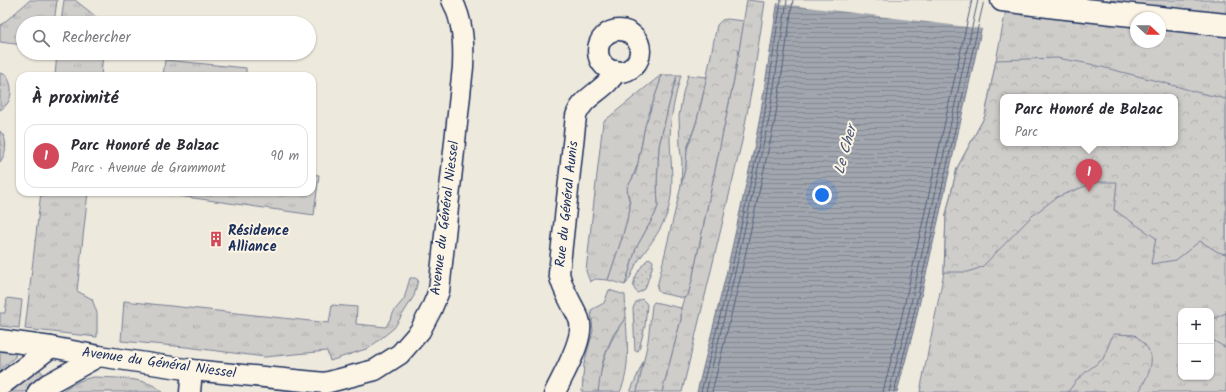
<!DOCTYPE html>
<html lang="fr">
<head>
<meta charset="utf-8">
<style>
  :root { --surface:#fff; --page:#f2f2f3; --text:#2b2b33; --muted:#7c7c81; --line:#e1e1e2; --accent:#d1495b }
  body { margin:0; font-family:Kalam,sans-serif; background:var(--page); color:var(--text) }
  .controls { position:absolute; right:12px; bottom:12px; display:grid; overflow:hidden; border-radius:8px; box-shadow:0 1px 3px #0004 }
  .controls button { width:36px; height:36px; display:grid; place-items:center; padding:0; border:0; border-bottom:1px solid var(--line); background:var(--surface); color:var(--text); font:20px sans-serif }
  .compass { position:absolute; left:1130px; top:12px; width:36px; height:36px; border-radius:50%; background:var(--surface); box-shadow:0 1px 3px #0004; rotate:112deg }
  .you { position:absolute; left:822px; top:195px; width:14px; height:14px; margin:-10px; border:3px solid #fff; border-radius:50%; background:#1a73e8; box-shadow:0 0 0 6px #1a73e833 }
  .badge { display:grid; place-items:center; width:26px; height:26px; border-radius:50%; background:var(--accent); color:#fff; font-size:13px; font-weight:700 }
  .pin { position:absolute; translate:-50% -33px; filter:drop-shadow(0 1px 2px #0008) }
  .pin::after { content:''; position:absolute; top:21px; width:14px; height:12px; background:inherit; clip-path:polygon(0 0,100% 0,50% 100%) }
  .popup { position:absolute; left:1000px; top:94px; width:178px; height:52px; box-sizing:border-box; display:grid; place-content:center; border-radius:8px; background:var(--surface); filter:drop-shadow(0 1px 3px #0005); font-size:13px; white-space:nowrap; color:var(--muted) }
  .popup b { font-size:15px; color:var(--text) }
  .popup::after { content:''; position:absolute; left:50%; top:100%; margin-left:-8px; border:8px solid transparent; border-top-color:var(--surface) }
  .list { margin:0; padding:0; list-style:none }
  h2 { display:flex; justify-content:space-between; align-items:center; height:52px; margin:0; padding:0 16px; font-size:17px }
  h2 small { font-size:13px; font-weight:400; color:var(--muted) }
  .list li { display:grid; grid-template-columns:26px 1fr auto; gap:12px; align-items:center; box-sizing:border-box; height:64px; margin:0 8px 8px; padding:0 8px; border:1px solid var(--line); border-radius:12px }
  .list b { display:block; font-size:15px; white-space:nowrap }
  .list p { margin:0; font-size:13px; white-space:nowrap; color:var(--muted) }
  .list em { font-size:13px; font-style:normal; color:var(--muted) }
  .icon { flex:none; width:22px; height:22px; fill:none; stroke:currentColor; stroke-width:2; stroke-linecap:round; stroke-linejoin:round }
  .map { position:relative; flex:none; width:1226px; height:392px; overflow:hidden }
  .search { position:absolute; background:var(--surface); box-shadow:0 1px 3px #0004; left:16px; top:16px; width:300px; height:44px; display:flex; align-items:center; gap:10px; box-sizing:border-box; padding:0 14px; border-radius:22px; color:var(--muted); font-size:15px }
  .panel { position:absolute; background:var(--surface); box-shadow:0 1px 3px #0004; left:16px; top:72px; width:300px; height:124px; border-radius:12px }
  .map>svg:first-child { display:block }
  .grass { fill:url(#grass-tufts); stroke:#757e94; fill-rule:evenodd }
  .forest { fill:url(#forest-crowns); stroke:#757e94; fill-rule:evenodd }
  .garden { fill:url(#garden-dots); stroke:#757e94 }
  .water { fill:url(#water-rules); stroke:#6c778f }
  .pier { fill:#eee9dd }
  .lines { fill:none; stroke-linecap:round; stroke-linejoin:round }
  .shore { stroke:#515f7e; stroke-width:1 }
  .street-casing { stroke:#1b2f5e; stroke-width:23 }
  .primary-casing { stroke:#1b2f5e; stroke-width:25 }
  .street { stroke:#fcf5e5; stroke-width:20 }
  .primary { stroke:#fcf5e5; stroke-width:22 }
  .labels { text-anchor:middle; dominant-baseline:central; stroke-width:4; stroke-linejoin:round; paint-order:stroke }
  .street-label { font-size:14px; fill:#1b2f5e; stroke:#fcf5e5 }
  .poi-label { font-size:14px; font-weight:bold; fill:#1b2f5e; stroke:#fcf5e5; text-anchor:start }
  .water-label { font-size:15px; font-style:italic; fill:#445376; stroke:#fcf5e5 }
</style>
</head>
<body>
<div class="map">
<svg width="1226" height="392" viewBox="0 0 1226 392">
  <defs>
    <pattern id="grass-tufts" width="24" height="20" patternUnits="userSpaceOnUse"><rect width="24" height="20" fill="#cfcdca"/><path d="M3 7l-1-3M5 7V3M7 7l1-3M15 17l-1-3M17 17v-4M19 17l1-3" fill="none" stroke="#b1b0b0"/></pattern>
    <pattern id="forest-crowns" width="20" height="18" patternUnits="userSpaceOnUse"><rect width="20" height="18" fill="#cfcdca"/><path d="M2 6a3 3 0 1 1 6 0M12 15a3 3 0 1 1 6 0" fill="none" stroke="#b1b0b0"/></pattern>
    <pattern id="garden-dots" width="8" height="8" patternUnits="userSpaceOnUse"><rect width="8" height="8" fill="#cfcdca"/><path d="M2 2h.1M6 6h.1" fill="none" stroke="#b1b0b0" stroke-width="1.8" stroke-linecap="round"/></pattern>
    <pattern id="water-rules" width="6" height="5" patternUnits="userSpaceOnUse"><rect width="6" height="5" fill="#a2a7af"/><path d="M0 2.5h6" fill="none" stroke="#838892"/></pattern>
  </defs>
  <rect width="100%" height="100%" fill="#eee9dd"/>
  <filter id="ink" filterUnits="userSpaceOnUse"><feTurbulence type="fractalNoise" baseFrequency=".025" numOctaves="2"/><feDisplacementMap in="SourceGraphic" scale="8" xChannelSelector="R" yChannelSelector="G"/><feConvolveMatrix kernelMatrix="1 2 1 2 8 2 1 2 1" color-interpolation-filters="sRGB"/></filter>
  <g filter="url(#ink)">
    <g class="grass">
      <path d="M30 0H57L54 23H23V45L0 42V26Z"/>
      <path d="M64 0H75L104 23H61Z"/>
      <path d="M747 0 765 2 753 81 742 141 682 392H662L681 319V308L684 298 688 295 692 280 734 79Z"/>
      <path d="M1008 0H1226V392H920L944 272 946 215 957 168 985 116ZM1136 18H1160V42H1136ZM1003 97H1175V143H1003ZM1181 311H1211V377H1181Z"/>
      <path d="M57 53H103L101 76H55Z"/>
      <path d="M165 60 246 68V76H163Z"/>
      <path d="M0 73 6 75C14 86 13 103 0 110Z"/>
      <path d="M661 75 660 82 645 126 638 163 627 192 630 203V209L622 238 608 280 595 279 590 282 586 271 603 122Z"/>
      <path d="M677 75H681C675 97 670 117 670 141 671 166 675 190 667 214 660 232 649 246 638 261 633 268 631 280 625 285L636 248 655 214 658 206 657 184 659 146 670 100Z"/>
      <path d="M688 75 707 77 697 120 687 149 686 165 681 188 682 162 680 148 679 116 683 93Z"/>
      <path d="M0 131C8 139 7 153 0 162Z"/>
      <path d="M312 174 319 175 314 215 151 192H312Z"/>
      <path d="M41 192H88L77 291 92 299 97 313V337L25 329Z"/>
      <path d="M410 278H415L418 280 414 296 394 328 369 348 330 361 327 351 265 357 186 347 121 341 124 301 329 323 332 305 357 307 356 324 386 327 395 310 404 299Z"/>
      <path d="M7 298 22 300 19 328 0 326V313H5Z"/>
      <path d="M626 317C627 342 631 368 620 392H598C600 364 609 340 626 317Z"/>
      <path d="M0 347 16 349 15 357 0 370Z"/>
      <path d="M644 360 637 392H630Z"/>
      <path d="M39 368 44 376 25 392H11Z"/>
      <path d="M94 377C113 378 149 377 162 392H61C72 384 81 379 94 377Z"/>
    </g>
    <g class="forest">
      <path d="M727 19 744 21 734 79 692 280 688 295 684 298 660 293 658 291 657 287 686 165 687 149 695 127 702 100 717 25 722 20Z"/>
      <path d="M1057 58 1090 64 1165 83 1196 92 1226 99V254L1218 252 1200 241 1176 260 1151 264 1156 238 1114 210 1117 182H1096L1057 197 1032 216 982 267 968 272H944L946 215 957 168 985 116 996 60ZM1003 97H1175V143H1003Z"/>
      <path d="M661 75H677L670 100 659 146 657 184 658 206 655 214 636 248 625 285 608 280 622 238 630 209V203L627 188 636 172 638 163 645 126 660 82Z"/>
      <path d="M609 290 625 295 626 317 613 335 608 347 602 364 598 392H582L584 364 593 331 591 310 604 303Z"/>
      <path d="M654 302 681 308V319L662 392H637L648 341 652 305Z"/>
      <path d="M1226 313V348L1211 339V320Z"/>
      <path d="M1113 334 1135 335C1139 339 1145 344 1148 349 1157 363 1145 380 1139 392H1068L1076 381 1087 371 1103 359Z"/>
    </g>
    <g class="garden">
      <path d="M649 258 653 261 652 268 645 289 638 293C626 286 642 264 649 258Z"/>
      <path d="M642 299 646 303 647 305 645 326 639 349 638 351H635L633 308 636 302Z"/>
    </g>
    <path class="water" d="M778 0H988L913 332 897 392H697L726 275 754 148 760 117Z"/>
    <path class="pier" d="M776 0H990L983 29 775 3Z"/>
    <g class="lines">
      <g class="shore">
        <path d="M701 392 730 276 758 149 764 118 781 0"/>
        <path d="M706 392 734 277 762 150 769 119 787 0"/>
        <path d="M712 392 740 279 768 151 775 120 793 0"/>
        <path d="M883 392 899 329 972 0"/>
        <path d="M889 392 905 330 978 0"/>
        <path d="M894 392 910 331 984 0"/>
      </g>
      <g class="street-casing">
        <g id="street">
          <circle cx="619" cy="51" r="21"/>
          <path d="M0 340 51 347 99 356 192 370 325 383 375 370 400 354 420 331 431 310 439 291 463 67C464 43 463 21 452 0"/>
          <path d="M0 386 51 347"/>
          <path d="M38 392 48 384 99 356"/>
          <path d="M190 392 192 370"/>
          <path d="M555 392C563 375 586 337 579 319 572 303 562 290 559 273L576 116C582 96 607 90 616 71"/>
        </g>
      </g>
      <g class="primary-casing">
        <path id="primary" d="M1002 0 1057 7 1226 25"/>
      </g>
      <use href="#street" class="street"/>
      <use href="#primary" class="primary"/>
    </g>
  </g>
  <defs>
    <g id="building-bare" transform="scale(1.2)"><path d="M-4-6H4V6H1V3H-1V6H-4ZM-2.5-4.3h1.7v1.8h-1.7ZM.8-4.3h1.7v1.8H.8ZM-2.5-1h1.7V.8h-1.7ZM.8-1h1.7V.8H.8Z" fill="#d1495b" stroke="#fcf5e5" stroke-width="2.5" paint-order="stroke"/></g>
  </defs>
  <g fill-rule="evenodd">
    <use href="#building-bare" x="216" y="239"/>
  </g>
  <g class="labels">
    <g class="street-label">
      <text transform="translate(567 204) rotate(-84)">Rue du Général Aunis</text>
      <text transform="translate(445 218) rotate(-83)">Avenue du Général Niessel</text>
      <text transform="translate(159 363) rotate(8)">Avenue du Général Niessel</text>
    </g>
    <g class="poi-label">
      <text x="228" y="231">Résidence<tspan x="228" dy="16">Alliance</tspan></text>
    </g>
    <g class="water-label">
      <text transform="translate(846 150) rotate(-75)">Le Cher</text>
    </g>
  </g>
</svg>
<div class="controls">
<button>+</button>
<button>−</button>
</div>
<svg class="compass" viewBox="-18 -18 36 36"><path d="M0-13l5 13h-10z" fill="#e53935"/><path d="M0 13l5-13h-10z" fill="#7c7c81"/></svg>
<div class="you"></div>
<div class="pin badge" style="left:1089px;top:192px">1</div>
<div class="popup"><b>Parc Honoré de Balzac</b>Parc</div>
<div class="search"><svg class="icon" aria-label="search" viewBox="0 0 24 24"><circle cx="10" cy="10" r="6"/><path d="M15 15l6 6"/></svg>Rechercher</div>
<section class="panel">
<h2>À proximité<small></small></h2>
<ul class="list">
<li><span class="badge">1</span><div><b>Parc Honoré de Balzac</b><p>Parc · Avenue de Grammont</p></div><em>90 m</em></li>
</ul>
</section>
</div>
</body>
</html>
